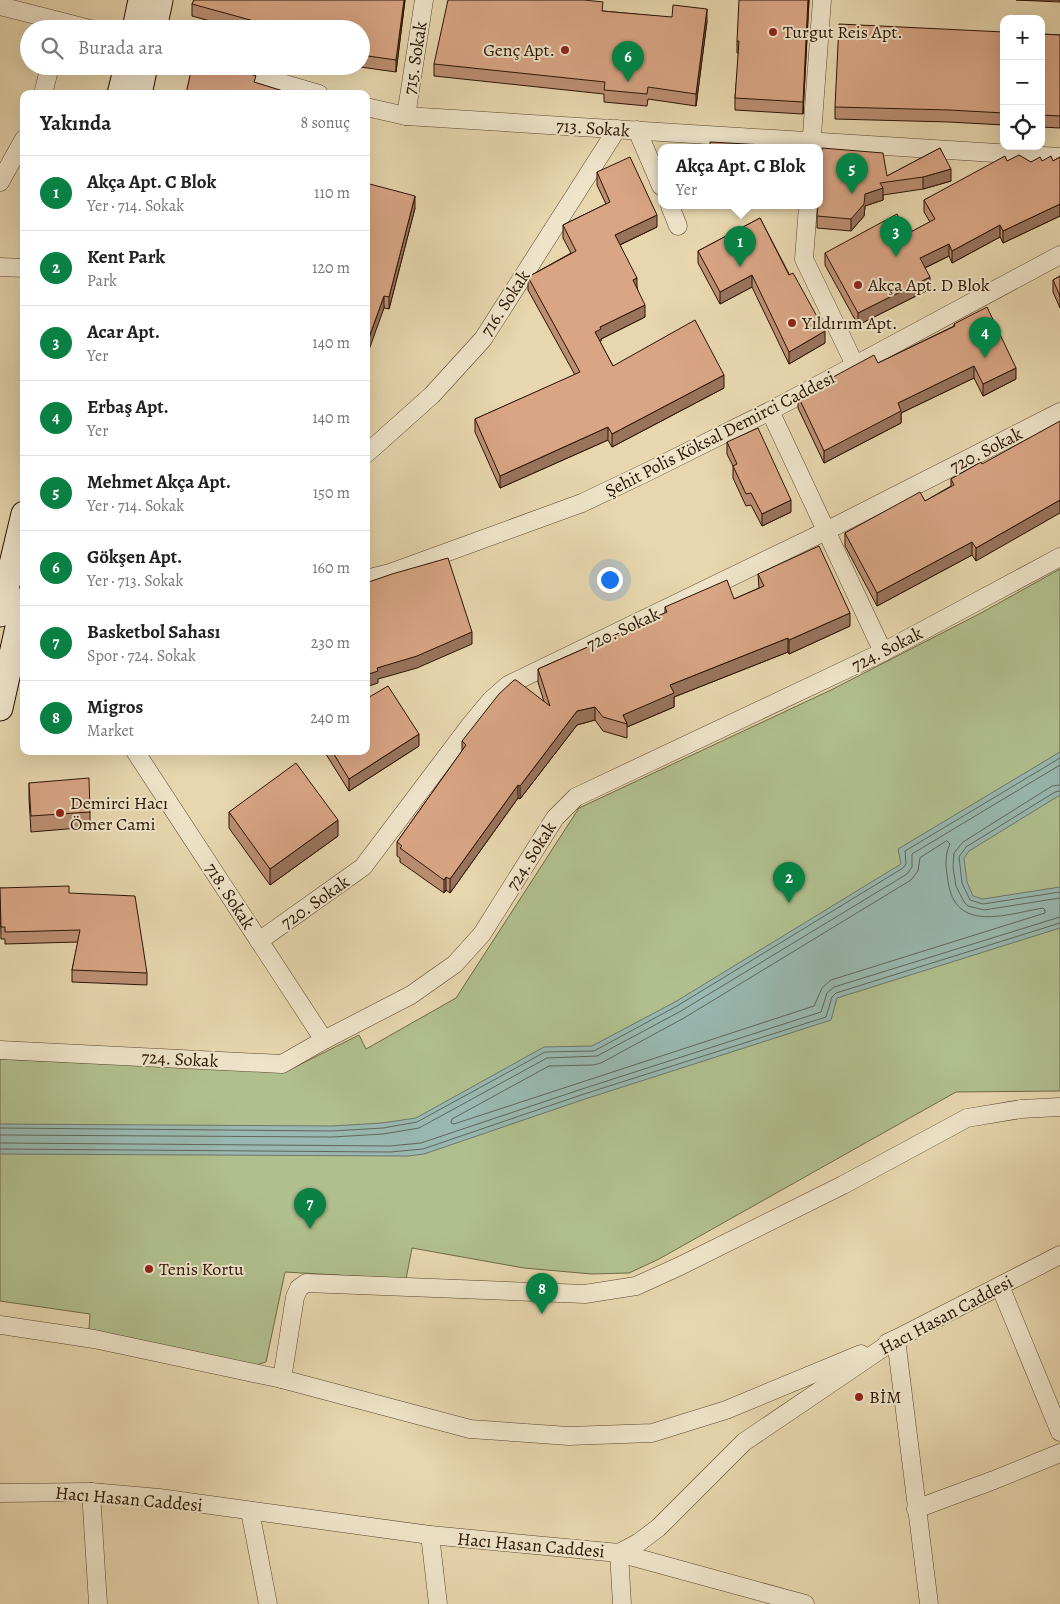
<!DOCTYPE html>
<html lang="tr">
<head>
<meta charset="utf-8">
<style>
  :root { --surface:#fff; --page:#f2f2f2; --text:#222; --muted:#767676; --line:#e0e0e0; --accent:#0b8043 }
  body { margin:0; font-family:Alegreya,serif; background:var(--page); color:var(--text) }
  .controls { position:absolute; right:15px; top:15px; display:grid; overflow:hidden; border-radius:10px; box-shadow:0 5px 20px #0002 }
  .controls button { width:45px; height:45px; display:grid; place-items:center; padding:0; border:0; border-bottom:1px solid var(--line); background:var(--surface); color:var(--text); font:25px sans-serif }
  .you { position:absolute; left:609px; top:579px; width:18px; height:18px; margin:-12px; border:4px solid #fff; border-radius:50%; background:#1a73e8; box-shadow:0 0 0 8px #1a73e833 }
  .badge { display:grid; place-items:center; width:32px; height:32px; border-radius:50%; background:var(--accent); color:#fff; font-size:16px; font-weight:700 }
  .pin { position:absolute; translate:-50% -41px; filter:drop-shadow(0 1px 2px #0008) }
  .pin::after { content:''; position:absolute; top:26px; width:18px; height:15px; background:inherit; clip-path:polygon(0 0,100% 0,50% 100%) }
  .popup { position:absolute; left:658px; top:144px; width:165px; height:65px; box-sizing:border-box; display:grid; place-content:center; border-radius:10px; background:var(--surface); filter:drop-shadow(0 1px 4px #0005); font-size:16px; white-space:nowrap; color:var(--muted) }
  .popup b { font-size:19px; color:var(--text) }
  .popup::after { content:''; position:absolute; left:50%; top:100%; margin-left:-10px; border:10px solid transparent; border-top-color:var(--surface) }
  .list { margin:0; padding:0; list-style:none }
  h2 { display:flex; justify-content:space-between; align-items:center; height:65px; margin:0; padding:0 20px; font-size:21px }
  h2 small { font-size:16px; font-weight:400; color:var(--muted) }
  .list li { display:grid; grid-template-columns:32px 1fr auto; gap:15px; align-items:center; box-sizing:border-box; height:75px; padding:0 20px; border-top:1px solid var(--line) }
  .list b { display:block; font-size:19px; white-space:nowrap }
  .list p { margin:0; font-size:16px; white-space:nowrap; color:var(--muted) }
  .list em { font-size:16px; font-style:normal; color:var(--muted) }
  .icon { flex:none; width:28px; height:28px; fill:none; stroke:currentColor; stroke-width:2; stroke-linecap:round; stroke-linejoin:round }
  .map { position:relative; flex:none; width:1060px; height:1604px; overflow:hidden }
  .search { position:absolute; background:var(--surface); box-shadow:0 5px 20px #0002; left:20px; top:20px; width:350px; height:55px; display:flex; align-items:center; gap:12px; box-sizing:border-box; padding:0 18px; border-radius:28px; color:var(--muted); font-size:19px }
  .panel { position:absolute; background:var(--surface); box-shadow:0 5px 20px #0002; left:20px; top:90px; width:350px; height:665px; border-radius:10px }
  .map>svg:first-child { display:block }
  .green { fill:#b1bf8e; stroke:#6e6948 }
  .water { fill:#98b8b1; stroke:#6c766b }
  .lines { fill:none; stroke-linecap:round; stroke-linejoin:round }
  .shore { stroke:#61665a; stroke-width:1 }
  .minor-casing { stroke:#59442d; stroke-width:19 }
  .secondary-casing { stroke:#2a1302; stroke-width:27 }
  .minor { stroke:#efe4ca; stroke-width:18 }
  .secondary { stroke:#efe4ca; stroke-width:25 }
  .wall { fill:#bb8e72; stroke:#2a1302 }
  .shaded-wall { fill:#98745d; stroke:#2a1302 }
  .building { fill:#d9a585; stroke:#2a1302 }
  .poi-dot { fill:#8f2418; stroke:#efe4ca; stroke-width:2 }
  .labels { text-anchor:middle; dominant-baseline:central; stroke-width:4; stroke-linejoin:round; paint-order:stroke }
  .poi-label { font-size:18px; fill:#2a1302; stroke:#efe4ca; text-anchor:start }
  .street-label { font-size:18px; fill:#2a1302; stroke:#efe4ca }
</style>
</head>
<body>
<div class="map">
<svg width="1060" height="1604" viewBox="0 0 1060 1604">
  <rect width="100%" height="100%" fill="#e7d6ae"/>
  <filter id="stains"><feTurbulence type="fractalNoise" baseFrequency=".004" numOctaves="4"/><feColorMatrix values="0 0 0 0 .2 0 0 0 0 .09 0 0 0 0 .02 0 0 0 .5 -.17"/></filter>
  <radialGradient id="worn" r=".72"><stop offset=".6" stop-color="#630" stop-opacity="0"/><stop offset="1" stop-color="#630" stop-opacity=".3"/></radialGradient>
  <path class="green" d="M1060 569V1091L956 1092 659 1259 629 1273 592 1274 524 1268 412 1248 406 1279 285 1272 266 1362 253 1366 89 1330 90 1314 0 1301V1059L285 1072 359 1035 366 1049 456 998 579 808 831 690 981 613Z"/>
  <path class="water" d="M1060 752V795L969 851 964 858 967 882 973 896 983 899 1060 887V928L837 998 831 1020 582 1100 424 1154 408 1156 0 1154V1124L332 1126 382 1123 416 1118 544 1047 592 1046 675 1002 901 864 898 849Z"/>
  <g class="lines">
    <g class="shore">
      <path d="M1060 785 1052 786 963 842 954 853 953 867 956 886 964 902 968 906 984 910 1060 898"/>
      <path d="M1060 791 1055 792 966 847 959 857 962 883 970 900 983 904 1060 892"/>
      <path d="M947 841 950 844C944 856 946 868 948 881 955 934 1007 914 1043 908L1045 910V913L831 980 822 988 814 1006 454 1124 451 1123 452 1119 549 1066 593 1065 601 1063 684 1018 911 880 918 871 920 858Z"/>
      <path d="M0 1128 332 1131 383 1128 417 1122 545 1052 594 1051 677 1006 903 868 906 864 905 851 1060 758"/>
      <path d="M0 1135 332 1137 383 1134 419 1128 547 1058 597 1056 681 1011 907 874 912 867V854L1060 765"/>
      <path d="M0 1143 390 1146 421 1143 579 1090 821 1012 827 993 834 987 1060 917"/>
      <path d="M0 1149 390 1152 423 1149 581 1095 826 1017 832 997 836 993 1060 923"/>
    </g>
    <g class="minor-casing">
      <g id="minor">
        <path d="M0 6 90 29"/>
        <path d="M222 66 319 94"/>
        <path d="M43 94 50 66"/>
        <path d="M366 107 406 116 1060 157"/>
        <path d="M406 116 424 0"/>
        <path d="M637 130 661 186"/>
        <path d="M811 148 822 0"/>
        <path d="M0 182 24 139"/>
        <path d="M670 206 678 226"/>
        <path d="M808 206 804 259 855 365"/>
        <path d="M0 267 24 268"/>
        <path d="M770 411 883 652"/>
        <path d="M366 454 432 395 483 339 617 129"/>
        <path d="M366 579 390 573 582 503 643 474 770 411 1060 255"/>
        <path d="M135 751 324 1040"/>
        <path d="M259 941 363 867 471 724 491 700 508 685 826 531 1060 412"/>
        <path d="M0 1050 282 1064 324 1040 411 995 455 964 482 934 555 818 576 797 883 652 1060 557"/>
        <path d="M1000 1286 1060 1432"/>
        <path d="M0 1325 94 1339 282 1379 295 1297 299 1288 306 1283 585 1294 636 1286 680 1266 843 1185 967 1118 1021 1109 1060 1107"/>
        <path d="M887 1343 896 1339 929 1604"/>
        <path d="M282 1379 470 1429 569 1436 652 1433 726 1410 861 1354"/>
        <path d="M91 1492 98 1604"/>
        <path d="M0 1493 91 1492 159 1498 430 1535 619 1553 638 1543 658 1528 744 1442 896 1339 1060 1255"/>
        <path d="M916 1509 994 1480 1060 1453"/>
        <path d="M250 1511 268 1604"/>
        <path d="M430 1535 438 1604"/>
        <path d="M622 1604 619 1553 805 1604"/>
      </g>
    </g>
    <g class="secondary-casing">
      <g id="secondary">
        <path d="M135 29 141 0"/>
        <path d="M154 29 160 0"/>
        <path d="M120 94 127 66"/>
        <path d="M139 94 145 66"/>
        <path d="M0 614 24 514"/>
        <path d="M0 708 24 600"/>
      </g>
    </g>
    <use href="#minor" class="minor"/>
    <use href="#secondary" class="secondary"/>
  </g>
  <g class="wall">
    <path d="M194 0H405L396 72 353 66H361V29H239L192 16V4Z"/>
    <path d="M809 0 803 114 735 110V98L739 53H737V41Z"/>
    <path d="M1016 0H1060V2Z"/>
    <path d="M603 11 707 21 696 106 648 99 647 106 604 102V94L434 76V64Z"/>
    <path d="M1004 32V125L949 122 835 119V107Z"/>
    <path d="M1041 34 1060 35V128L1041 127Z"/>
    <path d="M940 148 951 181 923 189 883 195V200L865 206 864 216 851 231 817 228V216L887 176Z"/>
    <path d="M1060 157V216L1003 243 1000 237 952 263 949 256 925 268 930 289 858 325 825 265V253L907 234 930 222 924 212V200L1007 161 1031 162 1053 161Z"/>
    <path d="M597 172 657 227 620 245 637 287 645 317 601 339V341L600 342 613 366 724 388 612 447 608 440 500 488 475 432V419L575 375 528 290V277L571 253 563 238V225L606 204 597 185Z"/>
    <path d="M366 183 415 208 389 309 384 308Z"/>
    <path d="M760 218 825 343 789 364 752 287 720 304 698 263V251Z"/>
    <path d="M1060 276V308L1053 292V280Z"/>
    <path d="M954 324 1016 379 983 396 974 378 901 413V423L824 463 798 408V396L878 363 954 326Z"/>
    <path d="M727 442 791 512 762 526 751 505 746 506 733 478V466L727 454Z"/>
    <path d="M981 462 976 561 972 555 877 606 845 546V533L925 501 951 486V479Z"/>
    <path d="M758 574 850 626 789 654 788 652 674 697V707L627 727V738L603 731 595 720 577 725 520 799 518 798 450 893 446 890 444 893 400 862V858L397 856V842L462 751V741L544 702 538 682V669L665 613V607L734 599 759 588Z"/>
    <path d="M419 746 349 791 324 751H366Z"/>
    <path d="M29 783 90 812V827L31 832 29 799Z"/>
    <path d="M229 812 338 836 270 885 229 828Z"/>
    <path d="M0 888 69 893 147 973V985L72 982V970L78 942 5 944V939H1Z"/>
  </g>
  <g class="shaded-wall">
    <path d="M404 0H405L396 72V60Z"/>
    <path d="M808 0H809L803 114V102Z"/>
    <path d="M707 9V21L696 106V94Z"/>
    <path d="M951 169V181L923 189V177Z"/>
    <path d="M883 188V200L865 206 864 216 851 231V219L865 194Z"/>
    <path d="M415 196V208L389 309V297Z"/>
    <path d="M1060 204V216L1003 243V231Z"/>
    <path d="M657 215V227L615 247V235Z"/>
    <path d="M1000 225V237L952 263V251Z"/>
    <path d="M949 244V256L920 270V258Z"/>
    <path d="M752 275V287L720 304V292Z"/>
    <path d="M930 277V289L858 325V313Z"/>
    <path d="M637 278V291L633 280Z"/>
    <path d="M384 296V308L366 358V346Z"/>
    <path d="M645 305V317L601 339V341L595 345V332L600 327Z"/>
    <path d="M825 331V343L789 364V352Z"/>
    <path d="M974 366V378L901 413V423L824 463V451L898 403Z"/>
    <path d="M1016 368V379L983 396V384Z"/>
    <path d="M724 375V388L612 447V434Z"/>
    <path d="M608 427V440L500 488V476Z"/>
    <path d="M791 500V512L762 526V514Z"/>
    <path d="M1060 500V513L976 561V548Z"/>
    <path d="M972 542V555L877 606V593Z"/>
    <path d="M850 613V626L789 654V640Z"/>
    <path d="M472 632V644L417 668 378 679V683L366 687V675L377 668Z"/>
    <path d="M788 638V652L674 697V707L627 727V724L623 715 670 685Z"/>
    <path d="M595 707V720L577 725 520 799V786L577 711Z"/>
    <path d="M419 734V746L349 791V779Z"/>
    <path d="M518 785V798L450 893V879Z"/>
    <path d="M338 820V836L270 885V869Z"/>
    <path d="M446 877V890L444 893V880Z"/>
  </g>
  <g class="building">
    <path d="M194 0H404L396 60 361 55V29H283L192 4Z"/>
    <path d="M448 0H584L603 2 602 11 672 17 673 5 707 9 696 94 648 87 647 94 604 90 605 82 434 64Z"/>
    <path d="M739 0H808L803 102 735 98 739 41H737Z"/>
    <path d="M839 24 1004 32V113L949 110 835 107Z"/>
    <path d="M1041 34 1060 35V116L1041 115Z"/>
    <path d="M192 66H227L256 76 254 82 293 94H186Z"/>
    <path d="M710 142 782 146V148H710Z"/>
    <path d="M822 148 883 153 887 176 940 148 951 169 923 177 880 183 883 188 865 194 864 204 851 219 817 216 818 206H819V193Z"/>
    <path d="M1019 155 1031 162 1040 157 1042 161 1051 156 1053 161 1060 157V204L1003 231 1000 225 952 251 949 244 920 258 930 277 858 313 825 253 897 214 907 234 935 219 924 200 1005 156 1007 161Z"/>
    <path d="M630 157 657 215 615 235 637 278 633 280 645 305 600 327 601 329 595 332 613 366 695 320 724 375 612 434 608 427 500 476 475 419 580 372 528 277 576 251 563 225 610 202 597 172Z"/>
    <path d="M366 183 415 196 389 297 384 296 366 346Z"/>
    <path d="M760 218 789 275 793 273 825 331 789 352 752 275 720 292 698 251Z"/>
    <path d="M1060 276V296L1053 280Z"/>
    <path d="M987 307 1016 368 983 384 974 366 898 403 901 411 824 451 798 396 874 355 878 363 955 326 954 324Z"/>
    <path d="M1060 421V500L976 548 972 542 877 593 845 533 920 492 925 501 954 485 951 479 981 462 982 464Z"/>
    <path d="M758 428 791 500 762 514 751 493 746 494 733 466 737 464 727 442Z"/>
    <path d="M819 546 850 613 789 640 788 638 670 685 674 693 623 715 627 724 603 717 595 707 577 711 520 786 518 785 450 879 446 877 444 880 400 848 402 846 397 842 466 745 462 741 499 694 514 680H516L550 706 538 669 667 612 665 607 727 580 734 599 764 586 758 574Z"/>
    <path d="M448 558 472 632 417 656 377 668 378 671 366 675V583L392 574Z"/>
    <path d="M388 686 419 734 349 779 332 751H366V699Z"/>
    <path d="M296 763 338 820 270 869 229 812Z"/>
    <path d="M89 778 90 812 31 816 29 783Z"/>
    <path d="M69 886V893L135 896 147 973 72 970 80 930 5 932V927H1L0 888Z"/>
  </g>
  <g class="poi-dot">
    <circle cx="773" cy="32" r="5"/>
    <circle cx="565" cy="50" r="5"/>
    <circle cx="858" cy="285" r="5"/>
    <circle cx="792" cy="323" r="5"/>
    <circle cx="60" cy="813" r="5"/>
    <circle cx="149" cy="1269" r="5"/>
    <circle cx="859" cy="1397" r="5"/>
  </g>
  <g class="labels">
    <g class="poi-label">
      <text x="783" y="32">Turgut Reis Apt.</text>
      <text x="555" y="50" text-anchor="end">Genç Apt.</text>
      <text x="868" y="285">Akça Apt. D Blok</text>
      <text x="802" y="323">Yıldırım Apt.</text>
      <text x="70" y="803">Demirci Hacı<tspan x="70" dy="21">Ömer Cami</tspan></text>
      <text x="159" y="1269">Tenis Kortu</text>
      <text x="869" y="1397">BİM</text>
    </g>
    <g class="street-label">
      <text transform="translate(415 58) rotate(-81)">715. Sokak</text>
      <text transform="translate(593 128) rotate(4)">713. Sokak</text>
      <text transform="translate(505 303) rotate(-57)">716. Sokak</text>
      <text transform="translate(720 434) rotate(-27)">Şehit Polis Köksal Demirci Caddesi</text>
      <text transform="translate(986 450) rotate(-27)">720. Sokak</text>
      <text transform="translate(623 629) rotate(-25)">720. Sokak</text>
      <text transform="translate(887 649) rotate(-27)">724. Sokak</text>
      <text transform="translate(531 856) rotate(-58)">724. Sokak</text>
      <text transform="translate(230 896) rotate(57)">718. Sokak</text>
      <text transform="translate(315 902) rotate(-35)">720. Sokak</text>
      <text transform="translate(180 1059) rotate(3)">724. Sokak</text>
      <text transform="translate(946 1315) rotate(-28)">Hacı Hasan Caddesi</text>
      <text transform="translate(129 1499) rotate(5)">Hacı Hasan Caddesi</text>
      <text transform="translate(531 1545) rotate(5)">Hacı Hasan Caddesi</text>
    </g>
  </g>
  <rect width="100%" height="100%" filter="url(#stains)"/>
  <rect width="100%" height="100%" fill="url(#worn)"/>
</svg>
<div class="controls">
<button>+</button>
<button>−</button>
<button><svg class="icon" aria-label="locate" viewBox="0 0 24 24"><circle cx="12" cy="12" r="6"/><path d="M12 2v4M12 18v4M2 12h4M18 12h4"/></svg></button>
</div>
<div class="you"></div>
<div class="pin badge" style="left:740px;top:267px">1</div>
<div class="popup"><b>Akça Apt. C Blok</b>Yer</div>
<div class="pin badge" style="left:789px;top:903px">2</div>
<div class="pin badge" style="left:896px;top:257px">3</div>
<div class="pin badge" style="left:985px;top:358px">4</div>
<div class="pin badge" style="left:852px;top:194px">5</div>
<div class="pin badge" style="left:628px;top:82px">6</div>
<div class="pin badge" style="left:310px;top:1229px">7</div>
<div class="pin badge" style="left:542px;top:1314px">8</div>
<div class="search"><svg class="icon" aria-label="search" viewBox="0 0 24 24"><circle cx="10" cy="10" r="6"/><path d="M15 15l6 6"/></svg>Burada ara</div>
<section class="panel">
<h2>Yakında<small>8 sonuç</small></h2>
<ul class="list">
<li><span class="badge">1</span><div><b>Akça Apt. C Blok</b><p>Yer · 714. Sokak</p></div><em>110 m</em></li>
<li><span class="badge">2</span><div><b>Kent Park</b><p>Park</p></div><em>120 m</em></li>
<li><span class="badge">3</span><div><b>Acar Apt.</b><p>Yer</p></div><em>140 m</em></li>
<li><span class="badge">4</span><div><b>Erbaş Apt.</b><p>Yer</p></div><em>140 m</em></li>
<li><span class="badge">5</span><div><b>Mehmet Akça Apt.</b><p>Yer · 714. Sokak</p></div><em>150 m</em></li>
<li><span class="badge">6</span><div><b>Gökşen Apt.</b><p>Yer · 713. Sokak</p></div><em>160 m</em></li>
<li><span class="badge">7</span><div><b>Basketbol Sahası</b><p>Spor · 724. Sokak</p></div><em>230 m</em></li>
<li><span class="badge">8</span><div><b>Migros</b><p>Market</p></div><em>240 m</em></li>
</ul>
</section>
</div>
</body>
</html>
